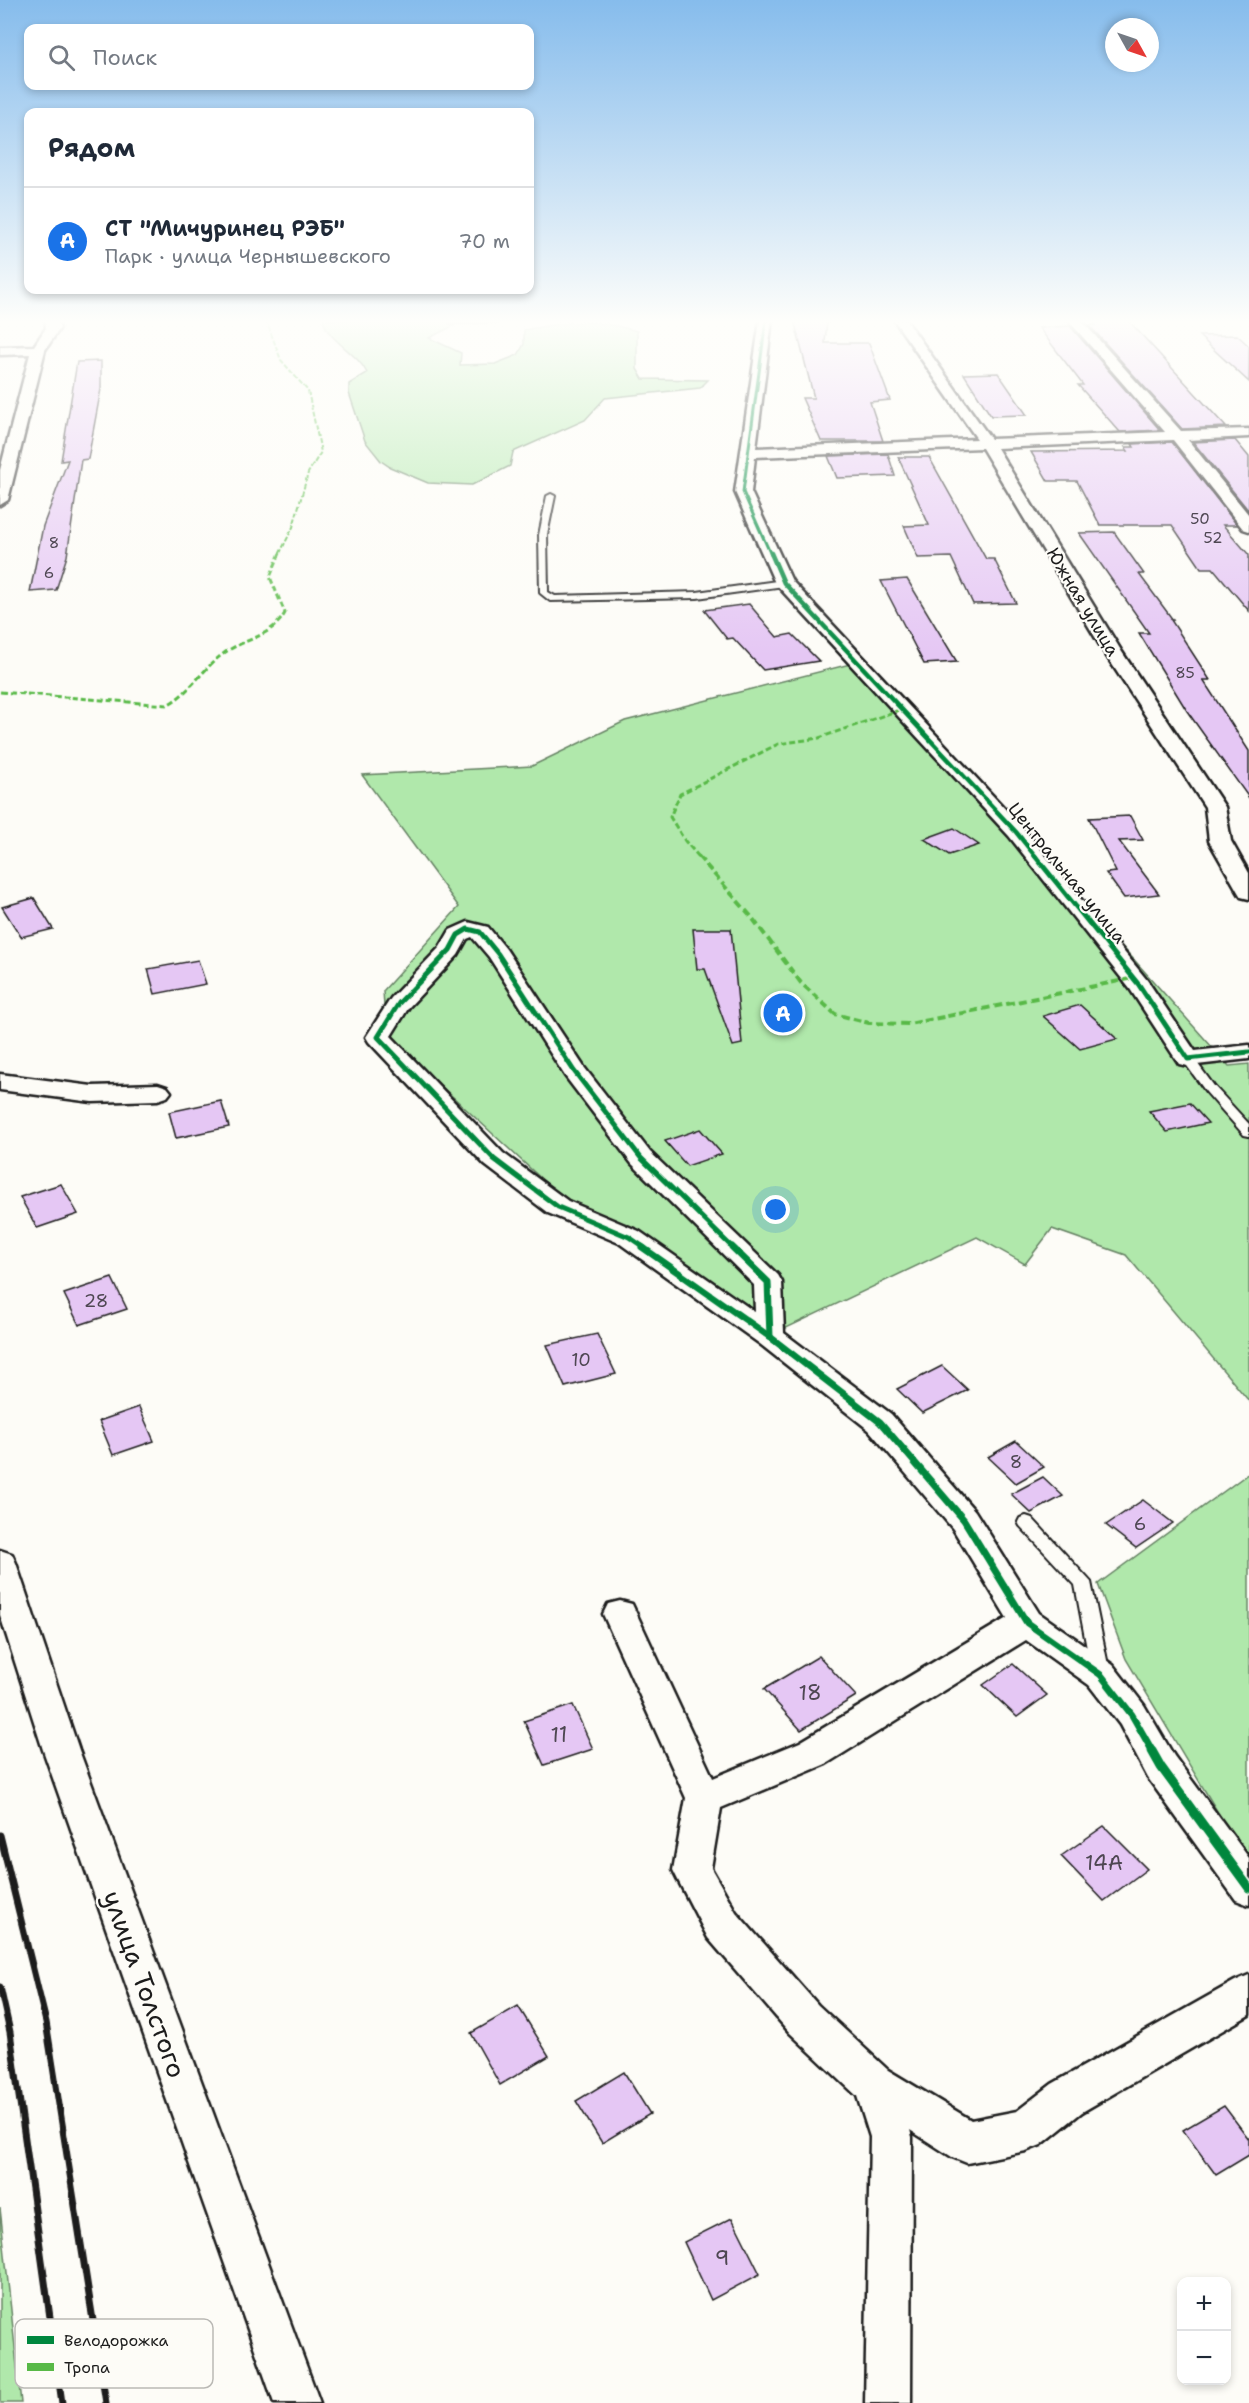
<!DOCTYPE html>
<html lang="ru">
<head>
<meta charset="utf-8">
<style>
  :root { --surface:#fff; --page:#f2f2f3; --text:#1f2937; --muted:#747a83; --line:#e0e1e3; --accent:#1a73e8 }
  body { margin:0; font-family:"Shantell Sans",sans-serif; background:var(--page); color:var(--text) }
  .controls { position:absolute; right:18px; bottom:18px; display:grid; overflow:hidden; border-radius:12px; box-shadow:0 3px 9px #0003 }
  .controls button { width:54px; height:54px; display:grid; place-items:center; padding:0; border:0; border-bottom:2px solid var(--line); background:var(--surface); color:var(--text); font:30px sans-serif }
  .compass { position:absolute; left:1105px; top:18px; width:54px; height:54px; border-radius:50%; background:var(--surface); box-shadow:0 3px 9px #0003; rotate:130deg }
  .you { position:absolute; left:776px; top:1210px; width:21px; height:21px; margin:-15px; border:4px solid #fff; border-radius:50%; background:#1a73e8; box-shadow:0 0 0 9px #1a73e833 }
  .badge { display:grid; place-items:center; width:39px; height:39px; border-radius:50%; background:var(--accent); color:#fff; font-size:20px; font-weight:700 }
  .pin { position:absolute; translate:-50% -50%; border:3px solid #fff; box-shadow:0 2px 6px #0006 }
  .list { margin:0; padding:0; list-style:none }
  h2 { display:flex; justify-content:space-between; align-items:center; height:78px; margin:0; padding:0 24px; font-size:26px }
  h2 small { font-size:20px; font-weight:400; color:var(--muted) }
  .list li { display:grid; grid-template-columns:39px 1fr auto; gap:18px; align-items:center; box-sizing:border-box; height:108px; padding:0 24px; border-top:2px solid var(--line) }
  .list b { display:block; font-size:22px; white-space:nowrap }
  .list p { margin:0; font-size:20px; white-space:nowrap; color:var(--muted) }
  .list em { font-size:20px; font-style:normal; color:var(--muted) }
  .icon { flex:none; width:33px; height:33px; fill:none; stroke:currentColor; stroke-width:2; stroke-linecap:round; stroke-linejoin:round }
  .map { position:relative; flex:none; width:1249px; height:2403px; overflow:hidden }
  .search { position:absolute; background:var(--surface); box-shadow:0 3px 9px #0003; left:24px; top:24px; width:510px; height:66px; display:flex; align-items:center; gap:15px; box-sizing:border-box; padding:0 21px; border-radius:12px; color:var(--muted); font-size:22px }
  .panel { position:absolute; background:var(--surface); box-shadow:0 3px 9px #0003; left:24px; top:108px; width:510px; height:186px; border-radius:12px }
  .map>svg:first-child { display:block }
  .green { fill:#b0e8ab; stroke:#668264; stroke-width:1.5 }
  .building { fill:#e5c7f4; stroke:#1c1c1c; stroke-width:1.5 }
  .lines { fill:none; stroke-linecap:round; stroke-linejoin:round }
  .lane-casing { stroke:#1c1c1c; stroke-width:4 }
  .street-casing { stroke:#1c1c1c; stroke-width:5 }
  .lane { fill:#fdfcf7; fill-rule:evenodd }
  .street { fill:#fdfcf7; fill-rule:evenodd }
  .rail { stroke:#1c1c1c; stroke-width:7 }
  .quiet-far2 { stroke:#58b947; stroke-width:2; stroke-dasharray:5 2; stroke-linecap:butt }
  .quiet-far1 { stroke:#58b947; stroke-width:3; stroke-dasharray:6 3; stroke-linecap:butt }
  .quiet { stroke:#58b947; stroke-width:4; stroke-dasharray:8 4; stroke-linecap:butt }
  .cycleway-far4-casing { stroke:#fdfcf7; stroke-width:5 }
  .cycleway-far3-casing { stroke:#fdfcf7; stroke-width:8 }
  .cycleway-far2-casing { stroke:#fdfcf7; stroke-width:9 }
  .cycleway-far1-casing { stroke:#fdfcf7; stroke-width:10 }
  .cycleway-casing { stroke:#fdfcf7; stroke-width:13 }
  .cycleway-far4 { stroke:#00873e; stroke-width:3 }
  .cycleway-far3 { stroke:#00873e; stroke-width:4.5 }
  .cycleway-far2 { stroke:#00873e; stroke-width:5 }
  .cycleway-far1 { stroke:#00873e; stroke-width:7 }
  .cycleway { stroke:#00873e; stroke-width:9 }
  .labels { text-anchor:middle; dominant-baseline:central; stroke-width:4.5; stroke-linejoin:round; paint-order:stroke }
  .far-number-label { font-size:15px; fill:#4e4752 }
  .far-street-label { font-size:18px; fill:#1c1c1c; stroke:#fdfcf7 }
  .number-label { font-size:18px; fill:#4e4752 }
  .near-number-label { font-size:21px; fill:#4e4752 }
  .near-street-label { font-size:26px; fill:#1c1c1c; stroke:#fdfcf7 }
  .key { fill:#fdfcf7; stroke:#bab9b5; stroke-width:1.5 }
  .key-label { font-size:16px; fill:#1c1c1c }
</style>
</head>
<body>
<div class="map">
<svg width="1249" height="2403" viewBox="0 0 1249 2403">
  <rect width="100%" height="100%" fill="#fdfcf7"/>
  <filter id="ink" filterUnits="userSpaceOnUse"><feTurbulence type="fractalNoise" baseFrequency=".0167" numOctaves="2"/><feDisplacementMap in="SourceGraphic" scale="12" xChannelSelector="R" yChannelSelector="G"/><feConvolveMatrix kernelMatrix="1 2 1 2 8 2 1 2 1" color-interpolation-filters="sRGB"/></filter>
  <g filter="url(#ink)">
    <g class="green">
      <path d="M323 320H465L429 338 461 353 460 365 495 364 518 355 524 344V330C570 321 592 318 637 331V369L643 379 708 380 700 388 605 398 585 420 513 452 510 466 472 485 428 483 390 467 381 461 365 441 349 393V384L367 373C357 352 328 341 323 320Z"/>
      <path d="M866 660 1229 1066 1249 1064V1401L1126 1255 1052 1229 1025 1264 977 1237 776 1333 643 1233 560 1196 386 1035 383 991 459 907 362 775 532 766 625 721Z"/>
      <path d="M1249 1473V1854L1232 1836 1126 1659 1098 1584Z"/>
      <path d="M0 2208 21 2403H0Z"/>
    </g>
    <g class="building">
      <path d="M794 320H827L825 343H869L890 400 870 402 883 441H821L802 398H814Z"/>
      <path d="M1092 320H1128L1226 427 1182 429 1089 325H1096Z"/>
      <path d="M1070 326 1160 430 1120 432 1078 385H1083L1039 328Z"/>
      <path d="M1237 335 1249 346V382L1199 336Z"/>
      <path d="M101 361V389L88 459 81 460 67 556 56 590 30 592 43 526 68 460 61 461 77 362Z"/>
      <path d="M998 373 1027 415 991 416 964 374Z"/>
      <path d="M1235 440 1249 457V511L1193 442Z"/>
      <path d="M1172 442 1237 525H1223L1249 555V611L1213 568H1201L1172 525H1100L1077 481H1048L1031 452 1128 451 1125 447H1134L1132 444Z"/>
      <path d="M888 454 895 476 837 478 828 456Z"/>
      <path d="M898 457H929L986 559H994L1016 603 973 604 951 557 918 558 904 526 929 525Z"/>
      <path d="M1114 532 1144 574H1139L1173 620H1171L1210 680H1203L1249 751V798L1187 711 1139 633H1149L1079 533Z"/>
      <path d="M907 579 957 662 924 664 881 581Z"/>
      <path d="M749 604 777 637 792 634 819 661 763 670 733 638 727 639 704 610Z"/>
      <path d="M1130 816 1143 840 1119 841 1159 894 1124 898 1106 873 1116 872 1089 818Z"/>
      <path d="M954 828 979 845 949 855 924 839Z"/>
      <path d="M34 898 53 929 21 937 2 907Z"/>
      <path d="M693 929H731L742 1044 733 1046 705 969H697Z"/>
      <path d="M198 960 206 984 155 994 148 969Z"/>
      <path d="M1080 1005 1117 1039 1080 1049 1043 1016Z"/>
      <path d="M221 1101 229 1127 176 1138 169 1112Z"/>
      <path d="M1190 1103 1208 1123 1167 1132 1149 1111Z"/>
      <path d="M700 1129 722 1154 687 1166 665 1141Z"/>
      <path d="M61 1184 78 1214 37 1228 20 1197Z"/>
      <path d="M112 1278 127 1309 79 1325 64 1294Z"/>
      <path d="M597 1334 616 1374 565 1387 547 1345Z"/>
      <path d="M942 1366 968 1390 922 1413 897 1389Z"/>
      <path d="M139 1407 154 1441 113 1455 99 1421Z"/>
      <path d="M1016 1441 1044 1467 1016 1483 988 1457Z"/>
      <path d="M1043 1477 1063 1496 1031 1513 1011 1494Z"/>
      <path d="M1143 1500 1173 1523 1136 1548 1106 1525Z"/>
      <path d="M819 1656 856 1696 801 1730 764 1689Z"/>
      <path d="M1013 1664 1047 1695 1017 1717 983 1685Z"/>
      <path d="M573 1705 593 1749 544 1765 524 1721Z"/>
      <path d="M1104 1826 1147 1869 1104 1901 1061 1856Z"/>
      <path d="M518 2006 549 2056 500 2085 471 2033Z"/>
      <path d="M624 2072 650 2114 602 2143 576 2101Z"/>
      <path d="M1224 2106 1249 2139V2155L1216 2175 1183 2130Z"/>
      <path d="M732 2218 760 2274 711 2300 684 2242Z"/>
    </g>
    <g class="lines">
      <g class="lane-casing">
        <g id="lane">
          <path d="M452 320H501L498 322 450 323Z"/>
          <path d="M551 494 555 496 547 535 548 592 555 596 697 592 784 580 788 583 784 586 697 598 550 601 540 593 539 535 547 496Z"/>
          <path d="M1188 1055 1192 1056 1214 1086 1249 1124V1136L1244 1135 1206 1092 1182 1059Z"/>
          <path d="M1026 1516 1032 1518 1091 1582 1109 1670 1106 1675 1100 1677 1094 1675 1091 1670 1075 1585 1020 1526 1018 1522 1020 1518Z"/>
        </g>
      </g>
      <g class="street-casing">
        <g id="street">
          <path d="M45 320H57L60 328 45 350 8 500 0 505V470L30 354 0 355V347L34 346 46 328Z"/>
          <path d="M760 320H772L756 448 977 439 894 320H906L991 439 1165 432 1068 320H1081L1181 431 1249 429V437L1188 440 1249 515V531L1243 529 1173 440 997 448 1122 652 1225 807 1231 841 1249 873V899L1241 897 1238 892 1209 841 1205 807 1104 652 982 448 755 457 751 492 792 581 1023 828 1147 980 1195 1051 1249 1045V1059L1188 1066 1179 1064 1130 989 1009 836 775 583 735 492Z"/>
          <path d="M468 922 488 927 506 949 584 1067 650 1152 778 1275 782 1282 784 1333 891 1414 975 1511 1039 1613 1113 1665 1144 1705 1174 1756 1249 1858V1905L1236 1900 1148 1778 1120 1725 1089 1685 1026 1640 826 1764 721 1808 711 1868 736 1912 818 2005 888 2070 971 2120 1017 2111 1052 2084 1235 1981 1249 1975V2015L1082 2112 1041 2145 1026 2151 967 2163 952 2157 910 2130 912 2137 911 2403H865L870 2137 857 2096 790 2033 708 1938 679 1882 673 1870 686 1798 603 1614 608 1604 620 1601 632 1604 713 1778 800 1742 1007 1618 953 1529 869 1430 760 1344 619 1243 548 1213 485 1165 369 1042 366 1037 391 998 440 947 450 930ZM472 937 489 957 565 1076 632 1164 754 1285 755 1312 639 1231 568 1201 503 1153 391 1036 409 1007 458 955 467 939Z"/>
          <path d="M0 1074 92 1086 158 1084 167 1087 171 1092 167 1097 158 1100 92 1102 0 1090Z"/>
          <path d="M0 1550 12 1554 16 1563 79 1750 320 2403H274L43 1750 0 1615Z"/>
        </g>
      </g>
      <use href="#lane" class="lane"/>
      <use href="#street" class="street"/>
      <g class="rail">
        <path d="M0 1835 46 2022 106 2403"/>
        <path d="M0 1987 10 2032 62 2403"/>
      </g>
      <path class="quiet-far2" d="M266 320 281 360 308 391 321 452 308 473 293 527 279 555"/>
      <g class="quiet-far1">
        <path d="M0 692 167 705C190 693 202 669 223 654 244 638 271 638 285 613L270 577 280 553"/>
        <path d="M699 857 685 841 670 817 680 794 778 744 819 738 902 709"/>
      </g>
      <path class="quiet" d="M698 856 750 915 801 983 835 1014 869 1023 909 1024 1134 978"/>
      <g class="cycleway-far4-casing">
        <path id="cycleway-far4" d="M766 320 743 492 771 555"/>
      </g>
      <g class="cycleway-far3-casing">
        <path id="cycleway-far3" d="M771 553 784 583 1016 832 1036 857"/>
      </g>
      <g class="cycleway-far2-casing">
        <g id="cycleway-far2">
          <path d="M1035 856 1139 985 1188 1059 1249 1052"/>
          <path d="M645 1248 629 1237 558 1207 494 1159 378 1037 399 1003 450 950 458 935 468 929 480 932 498 954 574 1071 641 1158 733 1248"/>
        </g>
      </g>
      <g class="cycleway-far1-casing">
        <g id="cycleway-far1">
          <path d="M642 1247 770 1337"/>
          <path d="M732 1247 768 1282 770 1337"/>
          <path d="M770 1337 880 1422 964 1520 1027 1623 1101 1675 1132 1715 1153 1752"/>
        </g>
      </g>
      <g class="cycleway-casing">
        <path id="cycleway" d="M1152 1751 1161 1767 1249 1888"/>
      </g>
      <use href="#cycleway-far4" class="cycleway-far4"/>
      <use href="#cycleway-far3" class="cycleway-far3"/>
      <use href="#cycleway-far2" class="cycleway-far2"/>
      <use href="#cycleway-far1" class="cycleway-far1"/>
      <use href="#cycleway" class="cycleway"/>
    </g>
  </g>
  <linearGradient id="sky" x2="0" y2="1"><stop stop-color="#86bcec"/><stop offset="0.49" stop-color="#fefefb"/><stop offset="1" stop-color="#fefefb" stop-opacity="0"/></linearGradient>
  <rect width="1249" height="656" fill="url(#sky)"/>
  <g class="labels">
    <g class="far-number-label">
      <text x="1200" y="519">50</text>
      <text x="1213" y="538">52</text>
      <text x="54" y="543">8</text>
      <text x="49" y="573">6</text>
      <text x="1185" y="673">85</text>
    </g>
    <g class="far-street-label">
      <text transform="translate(1083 602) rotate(59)">Южная улица</text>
      <text transform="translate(1067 873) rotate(51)">Центральная улица</text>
    </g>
    <g class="number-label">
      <text x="96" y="1301">28</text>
      <text x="581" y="1360">10</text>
      <text x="1016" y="1462">8</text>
      <text x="1140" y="1524">6</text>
    </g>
    <g class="near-number-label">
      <text x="810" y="1693">18</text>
      <text x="559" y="1735">11</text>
      <text x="1104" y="1863">14А</text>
      <text x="722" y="2258">9</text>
    </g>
    <g class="near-street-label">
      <text transform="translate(145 1984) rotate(70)">улица Толстого</text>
    </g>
  </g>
  <rect x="15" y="2319" width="198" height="69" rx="9" class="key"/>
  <rect x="27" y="2336" width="27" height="8" fill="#00873e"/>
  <rect x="27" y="2363" width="27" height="8" fill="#58b947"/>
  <g class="key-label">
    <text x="64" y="2346">Велодорожка</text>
    <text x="64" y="2373">Тропа</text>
  </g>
</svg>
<div class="controls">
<button>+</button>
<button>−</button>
</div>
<svg class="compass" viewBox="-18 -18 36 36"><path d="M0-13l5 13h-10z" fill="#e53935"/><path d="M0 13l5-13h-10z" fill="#747a83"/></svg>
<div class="you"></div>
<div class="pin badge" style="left:783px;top:1013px">A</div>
<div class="search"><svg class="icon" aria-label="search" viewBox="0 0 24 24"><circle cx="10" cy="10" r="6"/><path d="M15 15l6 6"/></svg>Поиск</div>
<section class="panel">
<h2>Рядом<small></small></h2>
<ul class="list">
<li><span class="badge">A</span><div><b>СТ &quot;Мичуринец РЭБ&quot;</b><p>Парк · улица Чернышевского</p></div><em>70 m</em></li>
</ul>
</section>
</div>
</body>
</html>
